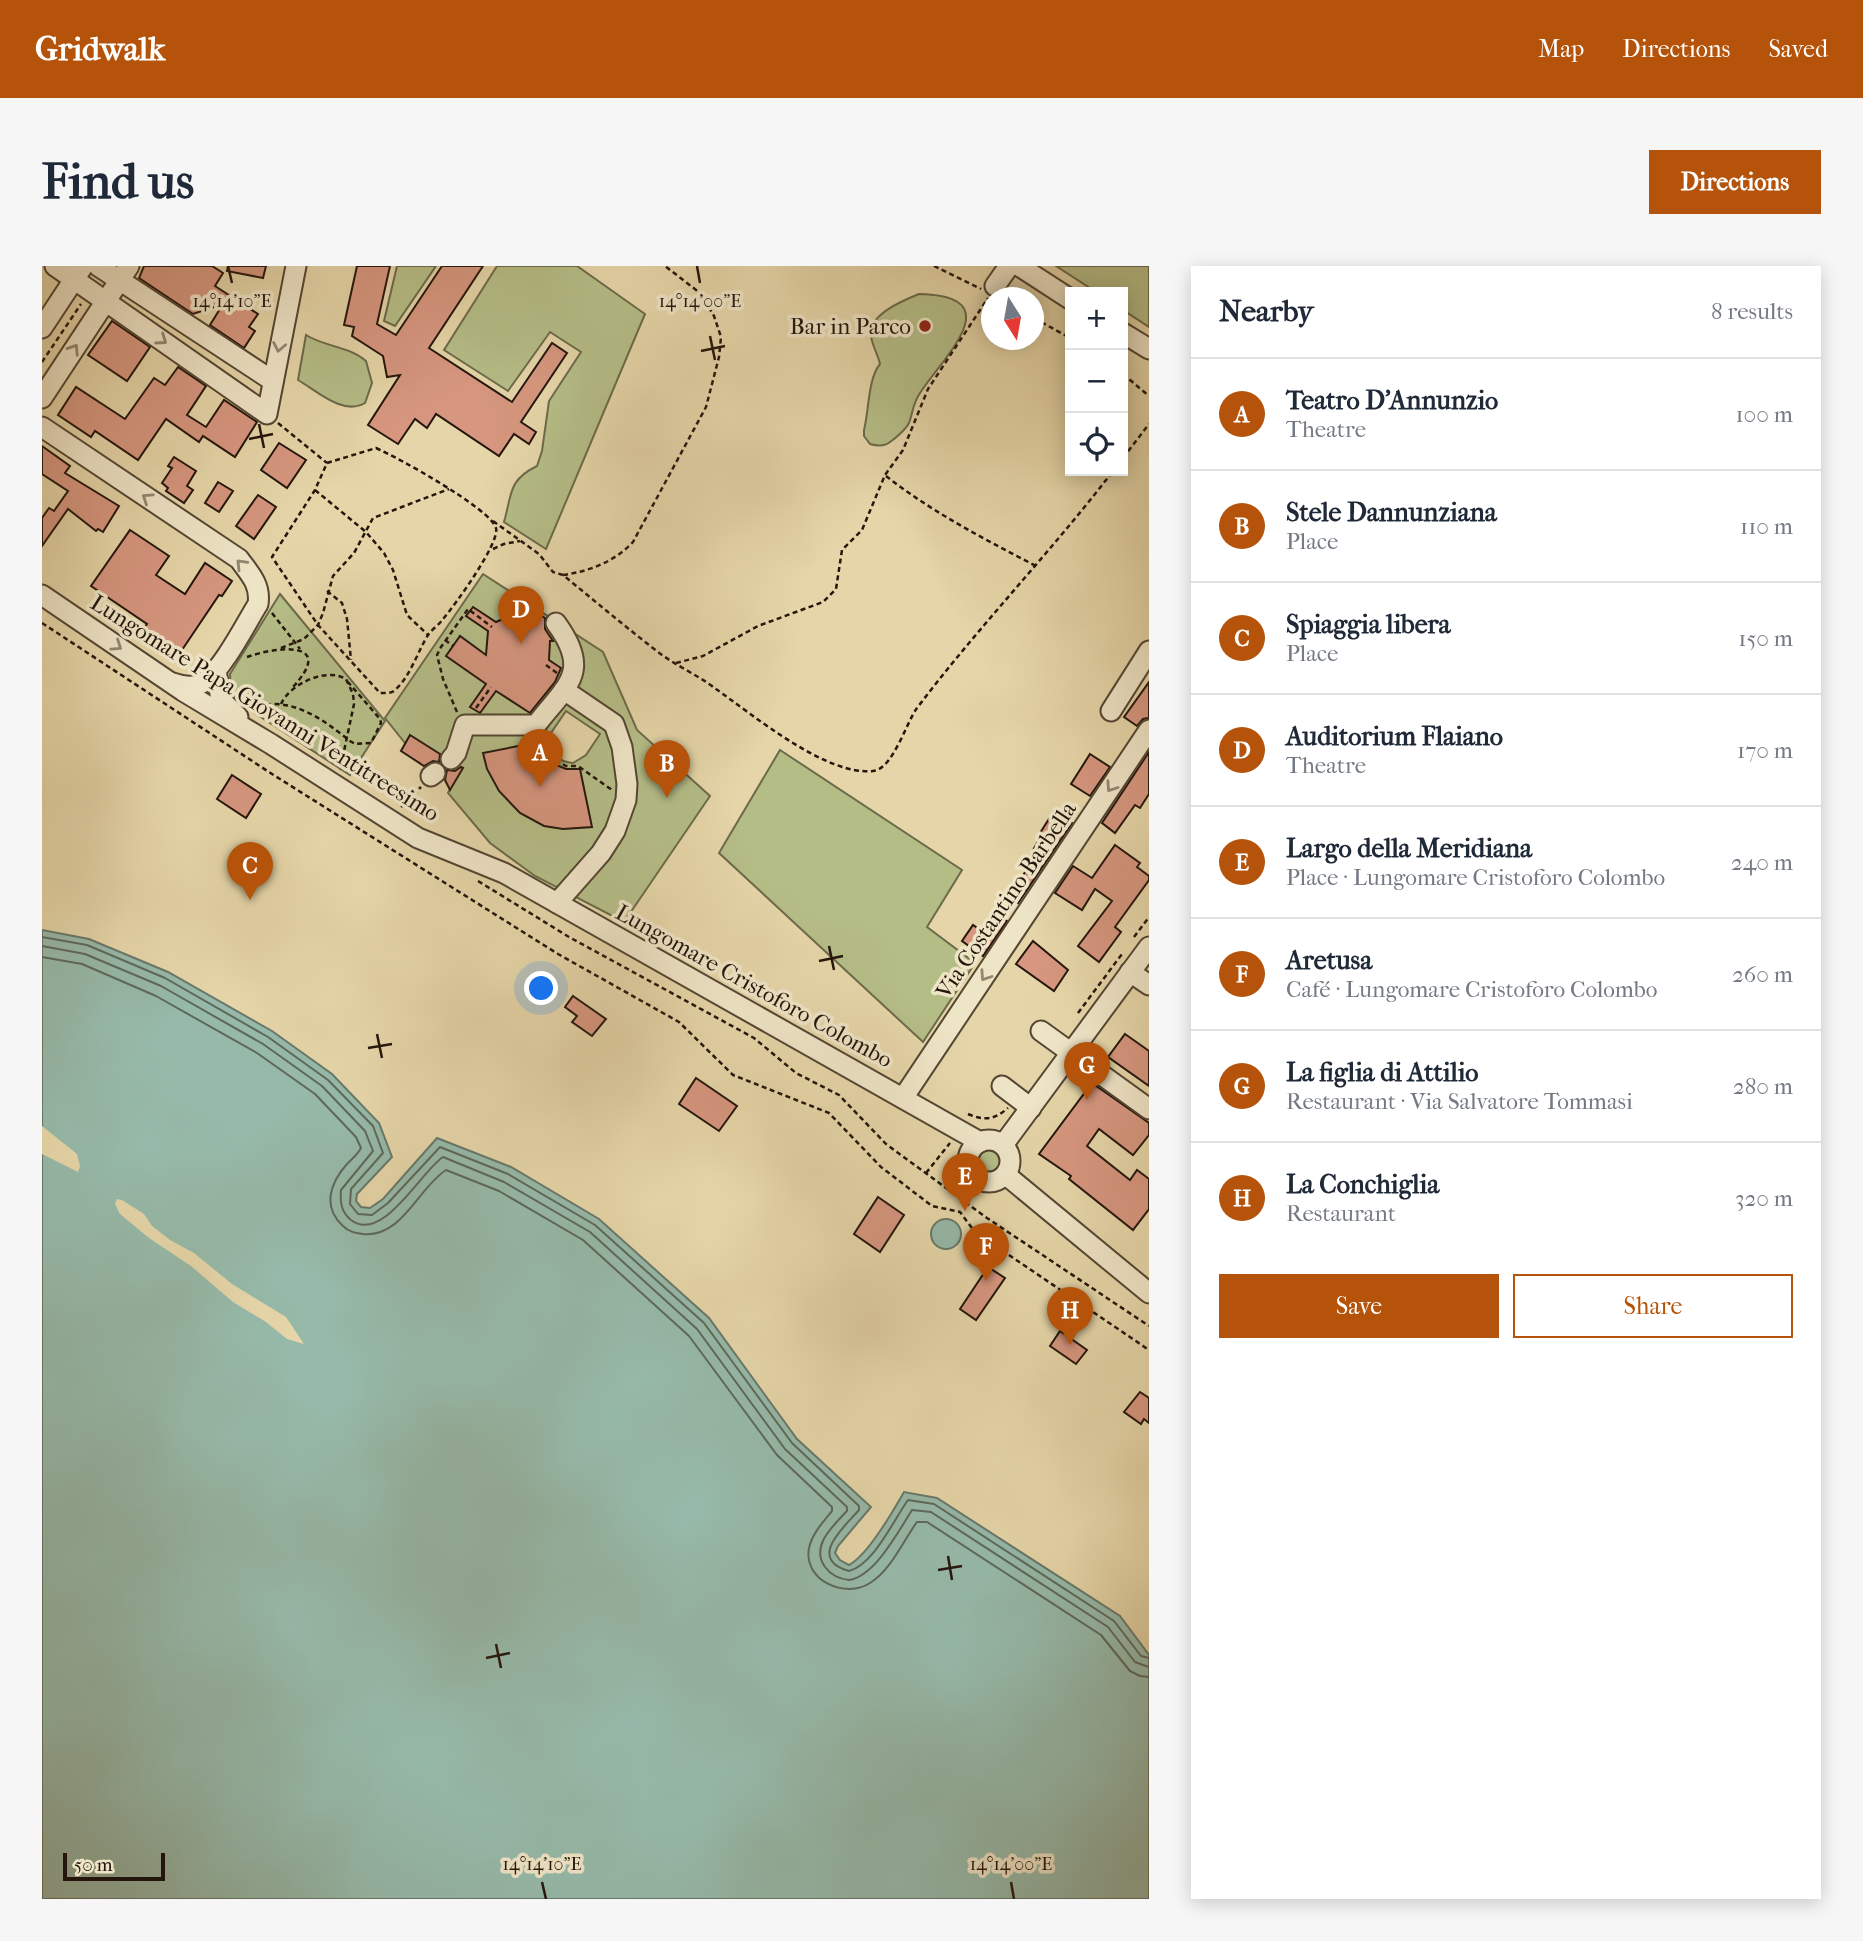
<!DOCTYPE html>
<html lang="en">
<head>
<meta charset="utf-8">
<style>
  :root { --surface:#fff; --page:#f6f6f7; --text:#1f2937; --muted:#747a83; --line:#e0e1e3; --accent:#b45309 }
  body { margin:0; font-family:"IM FELL French Canon",serif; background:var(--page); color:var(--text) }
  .controls { position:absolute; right:21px; top:21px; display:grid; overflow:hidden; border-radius:0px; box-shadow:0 4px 18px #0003 }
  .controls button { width:63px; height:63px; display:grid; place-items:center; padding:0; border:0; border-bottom:2px solid var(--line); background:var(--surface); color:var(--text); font:35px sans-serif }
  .compass { position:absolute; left:939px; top:21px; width:63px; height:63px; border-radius:50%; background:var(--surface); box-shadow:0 4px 18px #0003; rotate:169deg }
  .scale { position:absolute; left:21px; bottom:18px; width:102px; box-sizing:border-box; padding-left:7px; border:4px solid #24160c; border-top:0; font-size:19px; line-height:24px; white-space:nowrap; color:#24160c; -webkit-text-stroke:5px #eee4c6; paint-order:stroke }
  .you { position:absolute; left:500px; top:723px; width:24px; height:24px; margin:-18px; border:5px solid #fff; border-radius:50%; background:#1a73e8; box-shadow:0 0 0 10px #1a73e833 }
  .badge { display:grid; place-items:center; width:46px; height:46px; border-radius:50%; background:var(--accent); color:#fff; font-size:23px; font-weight:700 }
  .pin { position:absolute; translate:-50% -58px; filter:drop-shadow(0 2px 4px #0008) }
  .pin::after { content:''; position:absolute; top:37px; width:24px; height:21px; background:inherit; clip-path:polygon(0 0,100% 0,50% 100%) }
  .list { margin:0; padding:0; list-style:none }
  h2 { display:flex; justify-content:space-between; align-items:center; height:91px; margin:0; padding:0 28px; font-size:30px }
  h2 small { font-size:23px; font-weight:400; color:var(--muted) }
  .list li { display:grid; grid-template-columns:46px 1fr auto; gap:21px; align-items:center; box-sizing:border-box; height:112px; padding:0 28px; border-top:2px solid var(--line) }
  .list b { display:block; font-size:26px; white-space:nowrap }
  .list p { margin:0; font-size:23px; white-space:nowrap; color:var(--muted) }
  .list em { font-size:23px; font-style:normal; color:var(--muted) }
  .actions { display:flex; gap:14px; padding:21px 28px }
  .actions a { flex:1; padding:16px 0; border:2px solid var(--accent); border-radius:0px; text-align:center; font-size:24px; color:var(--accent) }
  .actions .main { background:var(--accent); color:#fff }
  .icon { flex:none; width:38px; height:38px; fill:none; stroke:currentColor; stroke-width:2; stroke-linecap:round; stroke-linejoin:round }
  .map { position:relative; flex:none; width:1107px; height:1633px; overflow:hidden; border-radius:0px }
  header { display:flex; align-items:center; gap:42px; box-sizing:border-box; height:98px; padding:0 35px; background:var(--accent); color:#fff }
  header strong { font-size:33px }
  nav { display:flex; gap:38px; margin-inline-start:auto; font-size:24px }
  .intro { display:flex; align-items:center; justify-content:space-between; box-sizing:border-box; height:168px; padding:0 42px }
  h1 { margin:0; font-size:49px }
  .button { padding:18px 32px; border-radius:0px; background:var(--accent); color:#fff; font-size:24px; font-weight:700 }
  main { display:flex; gap:42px; padding:0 42px }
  aside { flex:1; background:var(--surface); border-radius:0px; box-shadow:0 4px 18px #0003 }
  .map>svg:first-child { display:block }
  .green { fill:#b5bd87; stroke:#6c6a4a; stroke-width:2; fill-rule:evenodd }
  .water { fill:#96b9a9; stroke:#68786a; stroke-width:2 }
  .pier { fill:#e5d5a8 }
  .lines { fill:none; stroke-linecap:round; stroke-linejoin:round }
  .shore { stroke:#5d685a; stroke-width:2 }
  .building { fill:#d6967f; stroke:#24160c; stroke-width:2 }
  .minor-casing { stroke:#544633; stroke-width:23 }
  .path { stroke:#24160c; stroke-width:2.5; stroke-dasharray:5 3.5; stroke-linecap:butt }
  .minor { stroke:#eee4c6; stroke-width:19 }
  .oneway { stroke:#938772 }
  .ticks { fill:none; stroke:#24160c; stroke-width:2.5 }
  .poi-dot { fill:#8f2418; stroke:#eee4c6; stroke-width:2.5 }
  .labels { text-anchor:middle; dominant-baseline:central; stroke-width:7; stroke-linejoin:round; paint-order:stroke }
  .poi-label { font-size:23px; fill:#24160c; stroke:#eee4c6; text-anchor:end }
  .street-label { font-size:23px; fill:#24160c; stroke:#eee4c6 }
  .ticks-label { font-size:18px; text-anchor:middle; fill:#24160c; stroke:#eee4c6; stroke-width:7; stroke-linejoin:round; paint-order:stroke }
</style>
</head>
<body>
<header>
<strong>Gridwalk</strong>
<nav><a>Map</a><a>Directions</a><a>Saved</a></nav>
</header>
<div class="intro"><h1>Find us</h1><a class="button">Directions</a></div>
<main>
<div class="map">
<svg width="1107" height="1633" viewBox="0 0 1107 1633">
  <rect width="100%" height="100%" fill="#e5d5a8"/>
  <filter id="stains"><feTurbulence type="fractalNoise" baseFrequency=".00286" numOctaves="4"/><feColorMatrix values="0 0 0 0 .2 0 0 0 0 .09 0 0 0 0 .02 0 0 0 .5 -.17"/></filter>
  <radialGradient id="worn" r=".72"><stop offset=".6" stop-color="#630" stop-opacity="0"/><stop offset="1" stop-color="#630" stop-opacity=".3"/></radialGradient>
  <g class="green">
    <path d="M355 0H394L353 60 342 55Z"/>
    <path d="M455 0H535L603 48 504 283 462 256C470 228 466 214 495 200L500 185 507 135 539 86 508 66 466 125 402 84Z"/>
    <path d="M1014 0H1107V61L1081 44V26H1054Z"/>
    <path d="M877 28C968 30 904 88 878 127 870 139 871 147 867 157 864 163 854 172 848 176 842 181 835 180 828 178L822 170V164C827 145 826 112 838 98 836 89 830 79 829 70 825 49 862 34 877 28Z"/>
    <path d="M264 69C283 81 307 80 324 95L330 117 323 137C301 150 275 125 256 114Z"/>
    <path d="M441 308 561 386 595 464 668 530 582 656 493 610 448 577 406 527 415 511 363 477 343 452ZM524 445 558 468 544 489 531 497C518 496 511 490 506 478L511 473 509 467Z"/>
    <path d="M238 328 343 455 308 509 208 444 189 426 188 408Z"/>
    <path d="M738 484 920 604 885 661 933 697 881 776 677 587Z"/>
    <circle cx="947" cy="895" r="11"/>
  </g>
  <g class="water">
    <path d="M0 664 47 673 126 706 230 765 290 808 337 857 350 891 315 928 314 935 319 941 328 942 341 933 395 872 469 901 557 953 667 1052 755 1173 829 1241 796 1280 793 1287 798 1294 807 1299C826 1289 851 1245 862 1226L895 1232 1078 1350 1107 1389V1633H0Z"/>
    <circle cx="904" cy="968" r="15"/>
  </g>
  <g class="pier">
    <path d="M0 860 35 888 38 900 36 906 0 888Z"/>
    <path d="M75 933 80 934 102 948 110 960 128 974 152 987 190 1018 244 1051 262 1078 245 1073 224 1056 191 1036 149 1000 107 972 78 948 73 938Z"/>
  </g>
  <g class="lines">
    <g class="shore">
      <path d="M0 671 45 679 123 712 226 771 286 814 331 860 341 887 309 923 308 938 316 948 330 949 346 937 398 881 466 908 553 959 662 1057 750 1177 817 1240V1244C801 1262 765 1293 807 1305 832 1298 851 1255 866 1234L892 1238 1072 1355 1099 1390 1107 1392"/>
      <path d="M0 680 43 688 119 720 221 778 280 820 323 865 331 885 299 924C298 936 299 946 309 954 341 978 379 905 401 891L462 916 548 966 655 1063 743 1183 805 1241V1245C791 1260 768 1280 783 1301 789 1309 797 1313 807 1314 833 1310 856 1266 870 1244L889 1246 1066 1361 1093 1396 1107 1401"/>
      <path d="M0 691 40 698 114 730 215 787 273 828 314 871 319 882C316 888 310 893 305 898 288 917 280 941 301 960 307 966 313 967 321 968 360 972 376 922 404 904L457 925 541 974 647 1070 735 1189 790 1241V1245C781 1256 770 1268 767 1282 761 1315 804 1333 828 1317 849 1304 861 1275 875 1256H885L1059 1369 1088 1405 1098 1410 1107 1411"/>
    </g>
  </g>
  <g class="building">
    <path d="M102 0H170L181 7 173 20 216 48 207 61 213 65 202 82 168 59 181 38 151 48 97 12Z"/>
    <path d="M186 0H224L221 12 185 5Z"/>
    <path d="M315 0H348L335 58 354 69 400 0H441L387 82 470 136 510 77 525 87 479 156 494 166 487 178 472 168 457 190 394 148 385 162 373 153 356 178 326 159 358 109 345 111 341 90 310 70 312 61 302 59Z"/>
    <path d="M70 55 108 81 85 115 46 89Z"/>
    <path d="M136 101 164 120 145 149 164 161 182 134 215 156 193 191 161 170 157 176 124 153 96 194 53 165 49 171 16 149 34 121 83 153 112 112 123 119Z"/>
    <path d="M237 177 264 194 245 222 219 204Z"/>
    <path d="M0 180 28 200 23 207 77 240 61 266 56 263 54 265 26 243 0 280V252L7 242 12 245 26 225 0 208Z"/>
    <path d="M132 191 154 205 145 220 151 224 142 237 124 225 126 222 120 217 130 202 126 200Z"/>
    <path d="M176 216 191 225 177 246 163 237Z"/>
    <path d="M216 229 234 241 212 273 194 260Z"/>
    <path d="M88 264 127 290 114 309 143 328 163 297 190 315 180 330 177 329 138 387 101 363 105 358 49 320Z"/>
    <path d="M431 341 454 356 470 349 469 343 489 344 503 352V363L511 375H508L507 394 519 402 513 416 488 447 454 425 438 447 428 441 444 418 404 390 418 370 444 389 446 365 424 350Z"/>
    <path d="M1107 416V452L1101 453 1095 460 1082 451Z"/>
    <path d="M368 469 398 488 397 496 391 495 382 500 359 485Z"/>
    <path d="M497 476 502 489 512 498 524 503H538L550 561 521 563 502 560 478 547 457 525 445 503 441 487Z"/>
    <path d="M1107 486V528L1098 542 1093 539 1073 567 1060 557Z"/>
    <path d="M1048 488 1068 501 1048 530 1029 518Z"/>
    <path d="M419 501 421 502 408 524 403 514 405 504 413 505Z"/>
    <path d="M190 509 219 528 204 552 175 533Z"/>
    <path d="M1012 545 1030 557 976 637 967 631 989 597 985 595 1000 568 998 567Z"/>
    <path d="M1073 579 1098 597 1095 601 1107 610V614L1073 661 1079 666 1057 696 1036 680 1070 635 1053 623 1040 644 1013 627 1031 600 1050 612Z"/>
    <path d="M957 650 965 655 941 690 920 675 931 659 944 668Z"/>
    <path d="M991 675 1026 704 1012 725 974 698Z"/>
    <path d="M531 730 564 753 550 770 530 756 535 750 523 741Z"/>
    <path d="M1083 768 1107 785V820L1066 791Z"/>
    <path d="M654 812 695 840 677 865 637 838Z"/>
    <path d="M1050 817 1107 857V869L1091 889 1057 863 1045 880 1088 914 1095 904 1107 913V943L1091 964 1027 913 1029 910 997 888Z"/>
    <path d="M836 931 862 949 838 986 812 968Z"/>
    <path d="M946 1001 963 1012 934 1054 918 1043Z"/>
    <path d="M1018 1065 1045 1084 1034 1098 1008 1080Z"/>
    <path d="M1098 1126 1107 1132V1157L1102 1153 1099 1158 1082 1146Z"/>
  </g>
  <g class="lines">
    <g class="minor-casing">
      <g id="minor">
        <path d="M13 0 225 148 254 0"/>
        <path d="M56 0 231 115"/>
        <path d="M977 0 1028 33"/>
        <path d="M953 20 967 0"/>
        <path d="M0 62 41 0"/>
        <path d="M1081 67 1107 83"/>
        <path d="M0 132 87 0"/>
        <path d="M0 161 197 293C208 308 219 319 216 338 203 359 182 401 163 415 154 422 142 421 131 417"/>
        <path d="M0 329 141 425 229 478 376 572 462 607 938 876"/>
        <path d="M174 404 179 434 196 451"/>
        <path d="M1069 445 1107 385"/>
        <path d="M409 493 414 487 423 459H494C525 419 550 406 514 357"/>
        <path d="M389 510 393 507"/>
        <path d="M515 637 559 587 573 565 584 534 585 518 580 481 572 458 522 424"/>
        <path d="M1088 706 1107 719"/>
        <path d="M999 765 1107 843"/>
        <path d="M960 820 989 842"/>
        <path d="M861 832 1107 464"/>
        <circle cx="947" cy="895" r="21"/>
        <path d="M961 879 1107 681"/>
        <path d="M964 909 1107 1027"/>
      </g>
    </g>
    <g class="path">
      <path d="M892 0 939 23"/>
      <path d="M992 52 1028 72"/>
      <path d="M0 96 39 38"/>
      <path d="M1081 108 1107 130"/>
      <path d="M236 157 285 197"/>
      <path d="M334 182C355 191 449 243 454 262 458 277 413 339 401 353 397 359 390 363 386 369 376 385 368 411 353 424 349 428 343 427 338 427L276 359 230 291 273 224 285 197Z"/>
      <path d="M1081 192 1107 158"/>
      <path d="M844 210C890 246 942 273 994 300"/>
      <path d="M273 224 324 266 342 287 351 304 365 349 386 369"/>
      <path d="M451 255 497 288 511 306 521 309C554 336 586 363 620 389 637 401 657 410 674 423 711 449 784 510 831 505 851 503 864 457 875 442 937 360 1009 286 1071 205"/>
      <path d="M451 283 462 278 478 275"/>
      <path d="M521 309C548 305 572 296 591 276L664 141 677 91 679 71 672 50 658 27 623 0"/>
      <path d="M285 325 300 337 305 353 309 394"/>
      <path d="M230 347 258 383"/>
      <path d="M0 357 230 508 446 644 516 688 637 756 691 809 787 847 839 901 890 940 918 946 933 966 1107 1084"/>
      <path d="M403 374 411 380"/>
      <path d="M239 382 262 373 276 359 281 347 291 310 312 287 331 252 407 223"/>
      <path d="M205 391C236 380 295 374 250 422"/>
      <path d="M634 397 661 390 716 360 781 336 794 323 800 284 820 264 843 209 861 184 886 123 946 32"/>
      <path d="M504 399 515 407"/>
      <path d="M239 438C248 418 284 401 304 413L311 428 312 438 298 504"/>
      <path d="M434 442 449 421"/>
      <path d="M208 444C244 426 281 453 308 475L313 478 329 477 339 457 338 453 306 416"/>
      <path d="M415 446 401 413 395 389 399 381 426 343 450 361"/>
      <path d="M501 473 505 486 510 492 524 500H536L570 524"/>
      <path d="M359 541 379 521"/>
      <path d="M436 615 527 671 712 772 754 807 797 829 844 878 945 952 1107 1060"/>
      <path d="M1092 671 1107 651"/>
      <path d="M1036 747 1080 688"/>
      <path d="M926 848C943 855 952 854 966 842"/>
      <path d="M884 907 908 877"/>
    </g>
    <use href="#minor" class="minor"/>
  </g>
  <defs><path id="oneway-chevron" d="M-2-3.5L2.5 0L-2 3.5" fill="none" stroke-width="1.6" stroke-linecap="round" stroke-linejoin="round" transform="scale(1.75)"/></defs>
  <g class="oneway">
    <use href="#oneway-chevron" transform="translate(120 74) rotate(35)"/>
    <use href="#oneway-chevron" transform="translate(237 81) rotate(101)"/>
    <use href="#oneway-chevron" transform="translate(32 83) rotate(-57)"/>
    <use href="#oneway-chevron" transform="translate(105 232) rotate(-146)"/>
    <use href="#oneway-chevron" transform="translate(199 298) rotate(-134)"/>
    <use href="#oneway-chevron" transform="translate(75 380) rotate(34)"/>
    <use href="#oneway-chevron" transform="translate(1069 521) rotate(124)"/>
    <use href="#oneway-chevron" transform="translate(943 710) rotate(124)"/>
  </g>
  <path class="ticks" d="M186 0 190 17M655 0 658 17M668 70 673 94M659 85 683 80M217 158 222 182M207 173 231 168M787 680 792 704M777 695 801 690M335 768 340 792M326 782 350 778M906 1290 910 1314M896 1304 920 1300M454 1378 459 1402M444 1392 468 1387M500 1616 504 1633M969 1616 972 1633"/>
  <circle class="poi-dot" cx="883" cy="60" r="7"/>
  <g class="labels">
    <g class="poi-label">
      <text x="869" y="60">Bar in Parco</text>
    </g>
    <g class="street-label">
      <text transform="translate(223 442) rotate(32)">Lungomare Papa Giovanni Ventitreesimo</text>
      <text transform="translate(964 634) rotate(-56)">Via Costantino Barbella</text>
      <text transform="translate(712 720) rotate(29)">Lungomare Cristoforo Colombo</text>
    </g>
  </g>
  <g class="ticks-label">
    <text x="190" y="41">14°14'10"E</text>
    <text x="658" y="41">14°14'00"E</text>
    <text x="500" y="1604">14°14'10"E</text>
    <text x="969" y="1604">14°14'00"E</text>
  </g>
  <rect width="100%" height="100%" filter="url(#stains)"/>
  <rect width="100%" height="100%" fill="url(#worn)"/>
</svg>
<div class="controls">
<button>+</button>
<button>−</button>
<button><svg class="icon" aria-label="locate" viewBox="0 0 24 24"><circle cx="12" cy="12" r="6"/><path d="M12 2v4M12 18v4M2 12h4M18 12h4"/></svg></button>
</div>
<svg class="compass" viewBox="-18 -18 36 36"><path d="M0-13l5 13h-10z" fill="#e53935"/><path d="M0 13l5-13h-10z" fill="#747a83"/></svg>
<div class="scale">50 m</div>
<div class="you"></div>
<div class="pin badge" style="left:498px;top:521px">A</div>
<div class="pin badge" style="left:625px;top:532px">B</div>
<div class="pin badge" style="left:208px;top:634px">C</div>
<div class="pin badge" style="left:479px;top:378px">D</div>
<div class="pin badge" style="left:923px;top:945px">E</div>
<div class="pin badge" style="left:944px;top:1015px">F</div>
<div class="pin badge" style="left:1045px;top:834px">G</div>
<div class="pin badge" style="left:1028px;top:1079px">H</div>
</div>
<aside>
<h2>Nearby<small>8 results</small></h2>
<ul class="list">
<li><span class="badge">A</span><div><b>Teatro D'Annunzio</b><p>Theatre</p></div><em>100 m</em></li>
<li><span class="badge">B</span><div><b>Stele Dannunziana</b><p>Place</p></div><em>110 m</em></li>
<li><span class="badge">C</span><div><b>Spiaggia libera</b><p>Place</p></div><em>150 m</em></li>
<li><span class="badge">D</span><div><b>Auditorium Flaiano</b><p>Theatre</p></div><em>170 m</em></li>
<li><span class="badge">E</span><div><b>Largo della Meridiana</b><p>Place · Lungomare Cristoforo Colombo</p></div><em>240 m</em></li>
<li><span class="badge">F</span><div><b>Aretusa</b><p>Café · Lungomare Cristoforo Colombo</p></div><em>260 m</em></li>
<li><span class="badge">G</span><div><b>La figlia di Attilio</b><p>Restaurant · Via Salvatore Tommasi</p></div><em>280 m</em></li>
<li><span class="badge">H</span><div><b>La Conchiglia</b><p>Restaurant</p></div><em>320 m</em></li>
</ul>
<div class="actions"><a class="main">Save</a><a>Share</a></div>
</aside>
</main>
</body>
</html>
